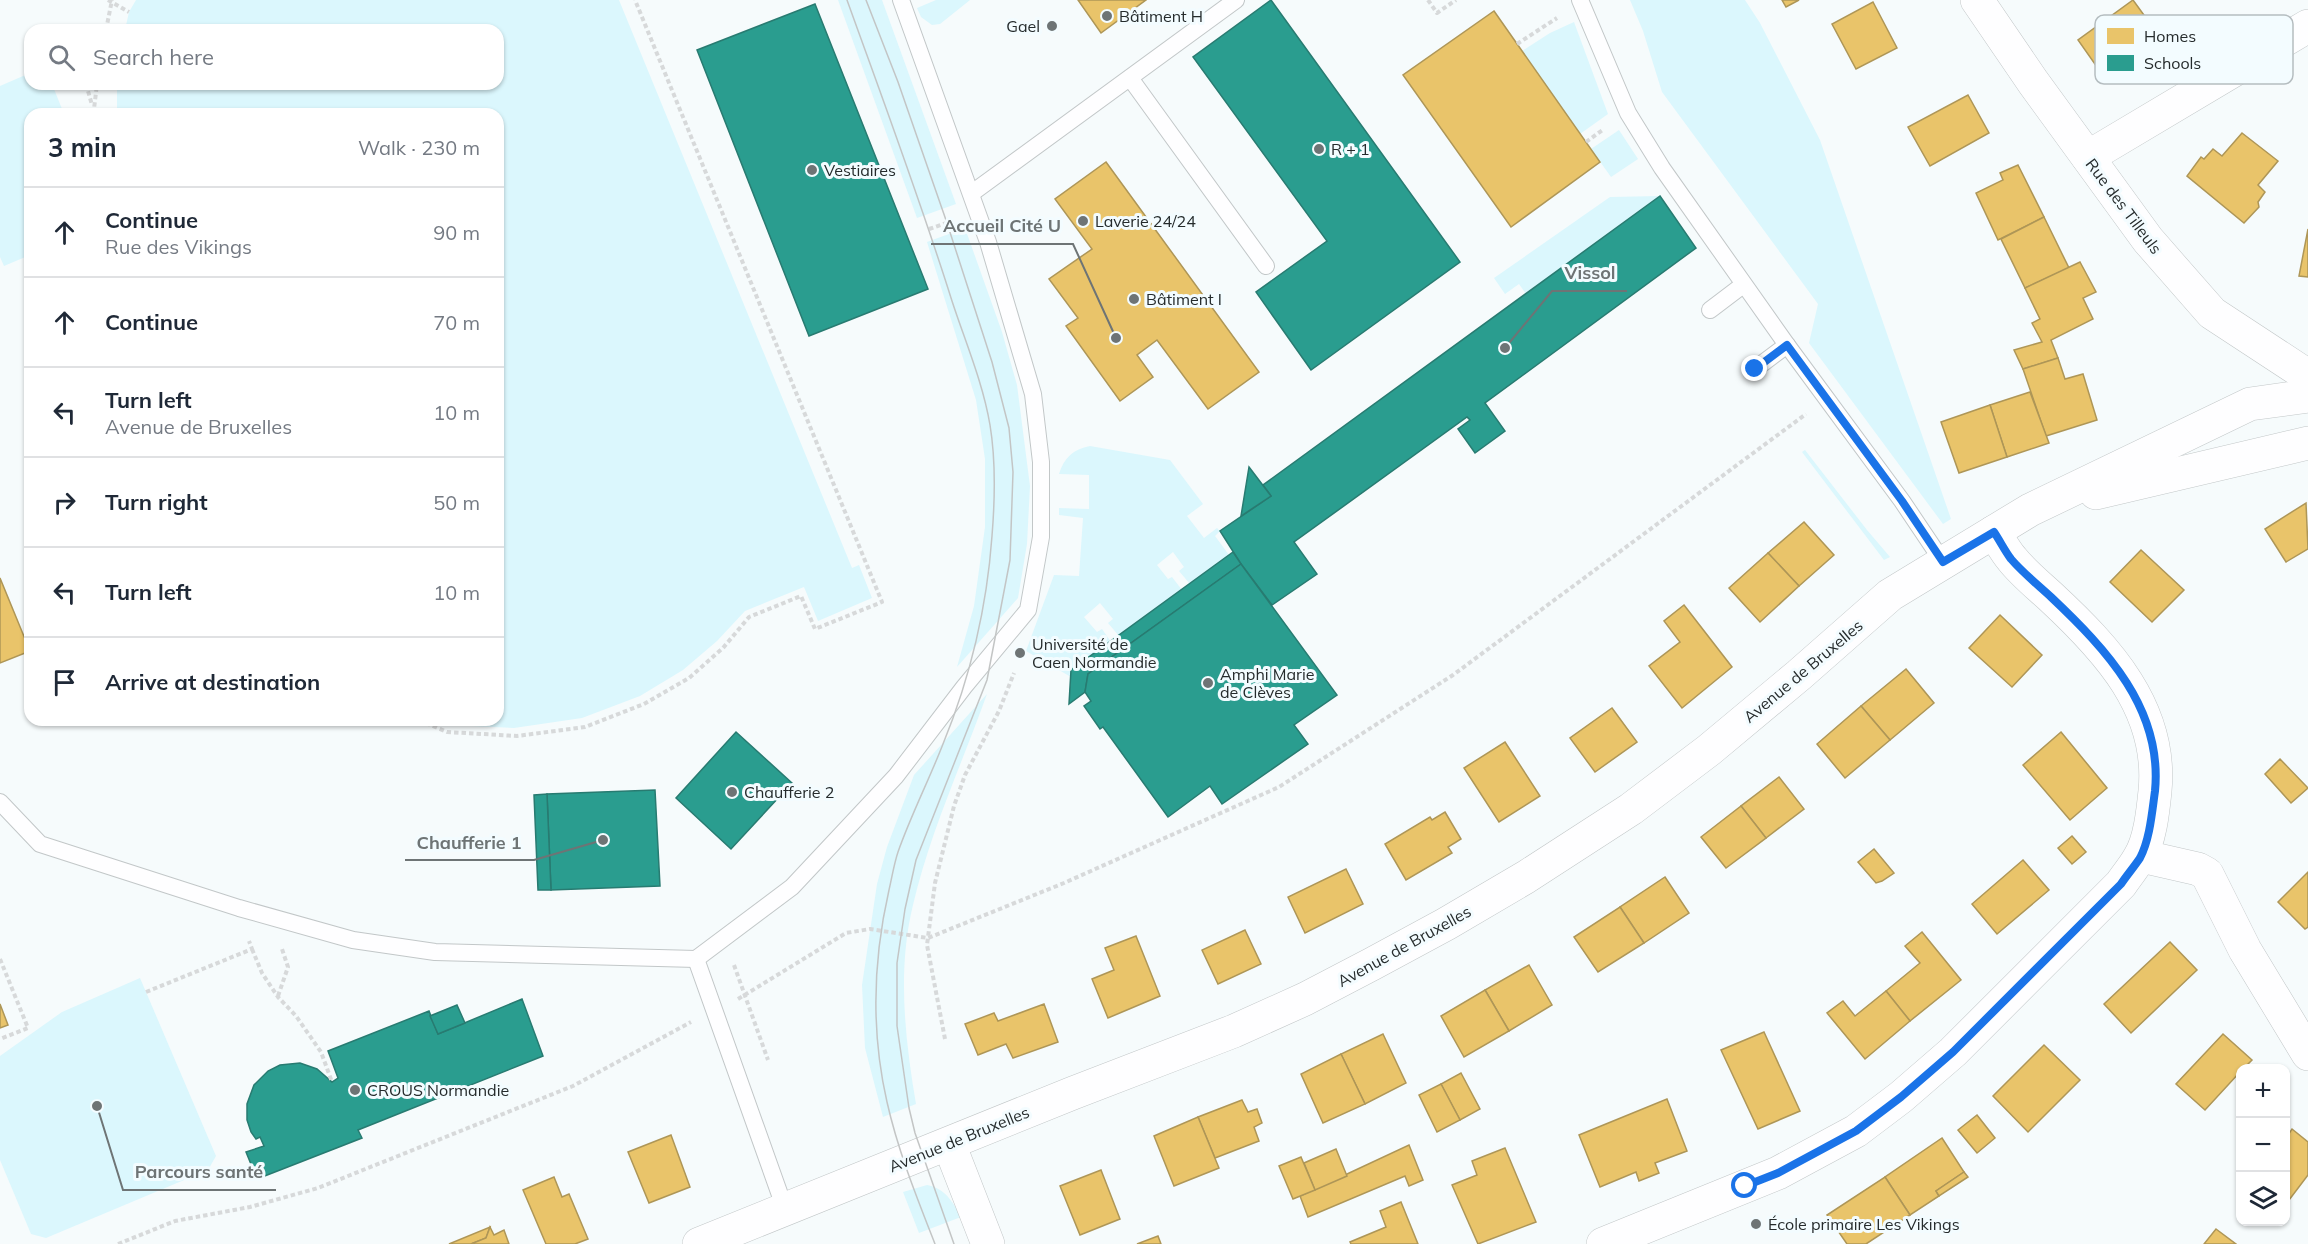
<!DOCTYPE html>
<html lang="en">
<head>
<meta charset="utf-8">
<style>
  :root { --surface:#fff; --page:#f6f6f7; --text:#1f2937; --muted:#747a83; --line:#e0e1e3 }
  body { margin:0; font-family:Mulish,sans-serif; background:var(--page); color:var(--text) }
  .controls { position:absolute; right:18px; bottom:18px; display:grid; overflow:hidden; border-radius:12px; box-shadow:0 2px 4px #0004 }
  .controls button { width:54px; height:54px; display:grid; place-items:center; padding:0; border:0; border-bottom:2px solid var(--line); background:var(--surface); color:var(--text); font:30px sans-serif }
  .stop { position:absolute; width:18px; height:18px; margin:-14px; border:4px solid #1a73e8; border-radius:50%; background:#fff }
  .stop.end { background:#1a73e8; border-color:#fff; box-shadow:0 2px 6px #0008 }
  .list { margin:0; padding:0; list-style:none }
  h2 { display:flex; justify-content:space-between; align-items:center; height:78px; margin:0; padding:0 24px; font-size:26px }
  h2 small { font-size:20px; font-weight:400; color:var(--muted) }
  .list li { display:grid; grid-template-columns:39px 1fr auto; gap:18px; align-items:center; box-sizing:border-box; height:90px; padding:0 24px; border-top:2px solid var(--line) }
  .list b { display:block; font-size:22px; white-space:nowrap }
  .list p { margin:0; font-size:20px; white-space:nowrap; color:var(--muted) }
  .list em { font-size:20px; font-style:normal; color:var(--muted) }
  .icon { flex:none; width:33px; height:33px; fill:none; stroke:currentColor; stroke-width:2; stroke-linecap:round; stroke-linejoin:round }
  .map { position:relative; flex:none; width:2308px; height:1244px; overflow:hidden }
  .search { position:absolute; background:var(--surface); box-shadow:0 2px 4px #0004; left:24px; top:24px; width:480px; height:66px; display:flex; align-items:center; gap:15px; box-sizing:border-box; padding:0 21px; border-radius:18px; color:var(--muted); font-size:22px }
  .panel { position:absolute; background:var(--surface); box-shadow:0 2px 4px #0004; left:24px; top:108px; width:480px; height:618px; border-radius:18px }
  .map>svg:first-child { display:block }
  .green { fill:#dbf7fd }
  .homes { fill:#e9c46a; stroke:#ae9657; stroke-width:1.5 }
  .schools { fill:#2a9d8f; stroke:#287b71; stroke-width:1.5 }
  .lines { fill:none; stroke-linecap:round; stroke-linejoin:round }
  .service-casing { stroke:#c2c7c8; stroke-width:18 }
  .minor-casing { stroke:#c2c7c8; stroke-width:34 }
  .tertiary-casing { stroke:#c2c7c8; stroke-width:34 }
  .path { stroke:#d7d9da; stroke-width:4; stroke-dasharray:4.5 3; stroke-linecap:butt }
  .service { stroke:#fefeff; stroke-width:16 }
  .minor { stroke:#fefeff; stroke-width:33 }
  .tertiary { stroke:#fefeff; stroke-width:33 }
  .tram { stroke:#c3c5c5; stroke-width:1.5 }
  .route { stroke:#1a73e8; stroke-width:8 }
  .poi-dot { fill:#6e7475; stroke:#f3fcff; stroke-width:2 }
  .labels { text-anchor:middle; dominant-baseline:central; stroke-width:6; stroke-linejoin:round; paint-order:stroke }
  .poi-label { font-size:16px; fill:#252b2c; stroke:#f3fcff; text-anchor:start }
  .street-label { font-size:16px; fill:#252b2c; stroke:#f3fcff }
  .key { fill:#f3fcff; stroke:#b5bdc0; stroke-width:1.5 }
  .key-label { font-size:16px; fill:#252b2c }
  .leader { fill:none; stroke:#6e7475; stroke-width:2 }
  .callout-dot { fill:#6e7475; stroke:#f3fcff; stroke-width:2 }
  .callout-label { font-size:18px; text-anchor:middle; font-weight:bold; fill:#6e7475; stroke:#f3fcff; stroke-width:6; stroke-linejoin:round; paint-order:stroke }
</style>
</head>
<body>
<div class="map">
<svg width="2308" height="1244" viewBox="0 0 2308 1244">
  <rect width="100%" height="100%" fill="#f6fbfc"/>
  <g class="green">
    <path d="M136 0H619L852 568 859 565 872 598 818 621 804 587 745 611 717 641 683 670 640 696 582 718 514 728 449 725 439 720H498V114H117V84H498V30H125L129 12Z"/>
    <path d="M838 0H882L956 204 917 218Z"/>
    <path d="M936 0H970L940 24 932 25 921 17 917 8Z"/>
    <path d="M1630 0H1745L1760 23 1820 140 1951 519 1943 524 1809 343 1818 304 1662 92 1643 31Z"/>
    <path d="M1574 22 1608 114 1580 134 1522 51 1550 33Z"/>
    <path d="M30 73V84H52L64 114H30V255L4 266 0 257V86Z"/>
    <path d="M1619 130 1638 159 1611 177 1591 149Z"/>
    <path d="M1660 196 1526 294 1519 284 1505 294 1494 278 1610 197Z"/>
    <path d="M965 228 1002 332 1017 385 1030 486 1027 544 1018 598 957 667 974 606 985 527V459L976 400 927 242Z"/>
    <path d="M1090 446 1170 460 1203 504 1187 516 1204 538 1217 528 1220 531 1215 536 1229 555 1190 584 1179 571 1184 567 1173 552 1157 565 1168 579 1172 577 1182 590 1119 636 1108 623 1113 619 1100 603 1084 617 1097 632 1102 629 1111 642 1071 677 1026 651 1054 575 1079 576 1083 518 1059 515V508L1089 509V475L1059 474C1064 458 1073 449 1090 446Z"/>
    <path d="M1805 450 1867 530 1890 557 1884 560 1802 452Z"/>
    <path d="M987 694C962 764 930 832 913 905 897 970 905 1039 916 1104L883 1117 865 1048 862 985 877 884 887 847 914 775Z"/>
    <path d="M140 978 216 1156 208 1170 46 1238 31 1234 0 1160V1056L62 1012Z"/>
    <path d="M927 1185C946 1189 952 1201 961 1217L919 1233 903 1192Z"/>
  </g>
  <g class="homes">
    <path d="M1078 0H1146L1101 33Z"/>
    <path d="M1782 0H1799L1786 7Z"/>
    <path d="M2133 0 2160 37 2104 77 2078 40Z"/>
    <path d="M1873 2 1897 48 1856 69 1832 24Z"/>
    <path d="M1494 11 1600 162 1511 227 1403 75Z"/>
    <path d="M1968 95 1989 133 1930 166 1908 127Z"/>
    <path d="M2242 133 2278 161 2258 185 2265 192 2258 202 2259 207 2244 223 2187 176 2201 157 2204 159 2213 149 2222 156Z"/>
    <path d="M1106 162 1259 372 1208 409 1157 340 1137 355 1153 377 1120 401 1066 326 1078 318 1049 279 1092 249 1055 199Z"/>
    <path d="M2018 165 2044 217 1998 240 1976 193 2003 180 2000 173Z"/>
    <path d="M2044 217 2069 268 2025 288 2001 239Z"/>
    <path d="M2308 229V277L2299 276Z"/>
    <path d="M2080 262 2096 292 2083 298 2093 319 2051 340 2058 358 2023 369 2014 350 2042 342 2032 323 2040 319 2025 288Z"/>
    <path d="M2058 358 2065 379 2083 374 2097 420 2046 436 2023 369Z"/>
    <path d="M2030 392 2049 443 2007 457 1990 405Z"/>
    <path d="M1990 405 2007 457 1959 473 1941 422Z"/>
    <path d="M2306 503 2308 549 2286 562 2265 529Z"/>
    <path d="M1804 522 1834 555 1799 586 1768 553Z"/>
    <path d="M2141 550 2184 590 2152 622 2110 582Z"/>
    <path d="M1768 553 1799 586 1760 622 1729 588Z"/>
    <path d="M0 578 30 651 0 663Z"/>
    <path d="M1684 605 1732 667 1682 708 1649 666 1680 642 1664 621Z"/>
    <path d="M2000 615 2042 655 2012 687 1969 648Z"/>
    <path d="M1906 669 1934 703 1890 740 1861 706Z"/>
    <path d="M1861 706 1890 740 1845 778 1817 744Z"/>
    <path d="M1612 708 1637 742 1595 772 1570 738Z"/>
    <path d="M2061 732 2107 788 2070 820 2023 765Z"/>
    <path d="M1505 742 1540 796 1499 822 1464 768Z"/>
    <path d="M2280 759 2308 788 2291 803 2265 774Z"/>
    <path d="M1779 777 1804 809 1766 838 1741 806Z"/>
    <path d="M1741 806 1766 838 1726 868 1701 837Z"/>
    <path d="M1445 812 1461 839 1448 847 1452 853 1406 880 1385 844 1430 817 1432 820Z"/>
    <path d="M2072 836 2086 852 2072 864 2058 848Z"/>
    <path d="M1874 849 1894 873 1882 881 1876 883 1858 862Z"/>
    <path d="M2023 860 2049 890 1997 934 1972 904Z"/>
    <path d="M1346 869 1363 904 1305 933 1288 897Z"/>
    <path d="M2308 872V927L2305 929 2278 902Z"/>
    <path d="M1665 877 1689 913 1644 943 1620 907Z"/>
    <path d="M1620 907 1644 943 1598 972 1574 937Z"/>
    <path d="M1245 930 1261 964 1218 984 1202 950Z"/>
    <path d="M1922 932 1961 980 1910 1021 1886 991 1920 963 1905 946Z"/>
    <path d="M1136 936 1160 996 1108 1018 1092 979 1114 970 1105 948Z"/>
    <path d="M2170 942 2197 970 2131 1033 2104 1004Z"/>
    <path d="M1529 965 1552 1005 1509 1031 1485 990Z"/>
    <path d="M1485 990 1509 1031 1464 1057 1441 1016Z"/>
    <path d="M1886 991 1910 1021 1865 1059 1827 1013 1843 1001 1855 1016Z"/>
    <path d="M0 1004 8 1025 0 1028Z"/>
    <path d="M1044 1004 1058 1042 1013 1058 1006 1044 978 1055 965 1024 994 1013 998 1021Z"/>
    <path d="M1764 1032 1800 1111 1758 1129 1721 1050Z"/>
    <path d="M1383 1034 1406 1083 1365 1104 1341 1054Z"/>
    <path d="M2223 1034 2252 1060 2244 1068H2240V1072L2205 1110 2176 1084Z"/>
    <path d="M2044 1045 2080 1080 2028 1132 1993 1096Z"/>
    <path d="M1341 1054 1365 1104 1323 1123 1301 1074Z"/>
    <path d="M1461 1073 1480 1109 1460 1120 1441 1084Z"/>
    <path d="M1441 1084 1460 1120 1437 1132 1419 1095Z"/>
    <path d="M1667 1099 1687 1151 1655 1163 1659 1173 1639 1181 1636 1172 1600 1187 1579 1135Z"/>
    <path d="M1242 1100 1248 1112 1257 1109 1262 1123 1254 1127 1259 1141 1215 1158 1198 1117Z"/>
    <path d="M1977 1115 1995 1138 1977 1153 1958 1130Z"/>
    <path d="M1198 1117 1219 1168 1174 1186 1154 1136Z"/>
    <path d="M2292 1129 2308 1142V1175L2286 1204V1138Z"/>
    <path d="M671 1135 690 1187 649 1203 628 1152Z"/>
    <path d="M1942 1138 1964 1172 1936 1191 1939 1196 1910 1215 1885 1177Z"/>
    <path d="M1409 1145 1423 1180 1409 1186 1405 1176 1308 1217 1300 1196Z"/>
    <path d="M1505 1148 1536 1222 1478 1244 1452 1185 1477 1175 1472 1161Z"/>
    <path d="M1336 1149 1347 1176 1315 1190 1304 1163Z"/>
    <path d="M1301 1157 1315 1190 1293 1199 1279 1166Z"/>
    <path d="M1101 1170 1120 1219 1080 1235 1060 1186Z"/>
    <path d="M1964 1172 1968 1177 1939 1196 1936 1191Z"/>
    <path d="M554 1177 562 1197 569 1194 588 1239 575 1244H546L523 1190Z"/>
    <path d="M1885 1177 1910 1215 1866 1244H1847L1827 1215Z"/>
    <path d="M1401 1202 1418 1244H1351L1350 1242 1386 1227 1380 1211Z"/>
    <path d="M490 1227 486 1238 471 1244H449Z"/>
    <path d="M490 1227 494 1235 504 1230 509 1244H471L486 1238Z"/>
    <path d="M2216 1229 2236 1244H2204Z"/>
    <path d="M1158 1236 1161 1244H1137Z"/>
  </g>
  <g class="schools">
    <path d="M1271 0 1460 262 1311 370 1256 292 1327 241 1193 57Z"/>
    <path d="M815 4 928 289 809 336 697 50Z"/>
    <path d="M1660 196 1696 248 1485 403 1505 431 1475 453 1458 429 1470 420 1467 417 1294 542 1317 574 1272 605 1241 564 1220 531 1271 496 1263 485Z"/>
    <path d="M1249 467 1271 496 1241 516Z"/>
    <path d="M1233 552 1241 564 1088 674 1085 692 1069 704 1071 670Z"/>
    <path d="M1241 564 1337 695 1294 725 1308 744 1222 804 1210 786 1168 817 1103 727 1100 729 1084 706 1091 701 1085 692 1088 674Z"/>
    <path d="M736 732 792 783 731 849 676 798Z"/>
    <path d="M655 790 660 886 551 890 547 794Z"/>
    <path d="M547 794 551 890H538L534 795Z"/>
    <path d="M522 999 543 1056 358 1130 362 1138 257 1179 246 1152 264 1146 260 1137 256 1139 251 1132 247 1120V1104L254 1085 268 1071 280 1065 300 1063 317 1069 332 1082 338 1078 328 1051 429 1011 438 1034Z"/>
    <path d="M457 1005 465 1023 438 1034 430 1016Z"/>
  </g>
  <g class="lines">
    <g class="service-casing">
      <g id="service">
        <path d="M1580 0 1628 113 1662 168 1787 345 1902 501 1943 562"/>
        <path d="M1130 78 1266 266"/>
        <path d="M972 193 1236 0"/>
        <path d="M1710 310 1743 285"/>
        <path d="M1755 369 1787 345"/>
        <path d="M0 802 40 844 239 908 353 940 435 952 696 959 792 887 896 776 964 687 1028 610 1041 537V462L1033 394 988 242 901 0"/>
        <path d="M696 959 785 1209"/>
      </g>
    </g>
    <g class="minor-casing">
      <g id="minor">
        <path d="M2088 157 2308 26"/>
        <path d="M2141 856 2198 869 2207 874 2245 950 2308 1054"/>
        <path d="M1603 1244 1778 1173 1856 1131 1901 1097 1953 1052 2121 884C2127 875 2134 867 2139 858 2150 841 2153 811 2155 791 2163 709 2107 649 2051 597 2038 585 2023 573 2012 559 2005 551 2000 541 1994 532"/>
      </g>
    </g>
    <g class="tertiary-casing">
      <g id="tertiary">
        <path d="M1977 0 2033 82 2148 240 2212 313 2308 376"/>
        <path d="M2096 493 2308 443"/>
        <path d="M949 1144 988 1244"/>
        <path d="M699 1244 1073 1093 1234 1031 1305 999 1372 964 1446 924 1526 877 1631 809 1709 750 1799 675 1890 595 2030 510 2250 404 2308 396"/>
      </g>
    </g>
    <g class="path">
      <path d="M108 0 129 12"/>
      <path d="M1428 0 1437 13 1456 0"/>
      <path d="M85 30 86 27"/>
      <path d="M106 30 112 0"/>
      <path d="M1517 44 1557 18"/>
      <path d="M86 84 92 105"/>
      <path d="M95 114 94 109 97 84"/>
      <path d="M1586 142 1604 129"/>
      <path d="M929 229 952 221"/>
      <path d="M419 720 447 732 517 736 585 727 644 704 689 678 723 648 749 617 801 596 815 629 882 602 635 0"/>
      <path d="M252 949 262 973 278 997 296 1016 321 1052 332 1082"/>
      <path d="M0 959 28 1028 0 1039"/>
      <path d="M734 965 768 1060"/>
      <path d="M146 992 252 949 249 941"/>
      <path d="M278 996 288 967 282 949"/>
      <path d="M738 999 846 933 870 929 928 938 1064 883 1279 787 1453 675 1806 414"/>
      <path d="M945 1039 927 945 935 883 954 806 965 775 999 711 1014 673"/>
      <path d="M118 1244 175 1221 250 1207 318 1188 573 1086 691 1022"/>
    </g>
    <use href="#service" class="service"/>
    <use href="#minor" class="minor"/>
    <use href="#tertiary" class="tertiary"/>
    <g class="tram">
      <path d="M847 0C883 100 920 199 952 301 965 341 983 383 990 425 996 461 995 499 992 536 987 606 970 678 943 744 929 780 911 815 898 852 894 864 892 877 889 890 873 960 871 1032 887 1102 898 1151 917 1198 935 1244"/>
      <path d="M866 0 898 82 947 223 992 362 1009 428 1013 472 1010 560 987 680 916 860 905 909 897 963V1026L909 1108 915 1133 954 1244"/>
    </g>
  </g>
  <g class="lines">
    <path class="route" d="M1745 1186 1778 1173 1856 1131 1901 1097 1953 1052 2121 884C2127 875 2134 867 2140 858 2150 839 2152 812 2155 791 2163 709 2106 649 2051 597 2038 585 2023 573 2011 559 2005 551 2000 541 1994 532L1943 562 1902 501 1787 345 1755 369"/>
  </g>
  <g class="poi-dot">
    <circle cx="1107" cy="16" r="6"/>
    <circle cx="1052" cy="26" r="6"/>
    <circle cx="1319" cy="149" r="6"/>
    <circle cx="812" cy="170" r="6"/>
    <circle cx="1083" cy="221" r="6"/>
    <circle cx="1134" cy="299" r="6"/>
    <circle cx="1020" cy="653" r="6"/>
    <circle cx="1208" cy="683" r="6"/>
    <circle cx="732" cy="792" r="6"/>
    <circle cx="355" cy="1090" r="6"/>
    <circle cx="1756" cy="1224" r="6"/>
  </g>
  <g class="labels">
    <g class="poi-label">
      <text x="1119" y="16">Bâtiment H</text>
      <text x="1040" y="26" text-anchor="end">Gael</text>
      <text x="1331" y="149">R + 1</text>
      <text x="824" y="170">Vestiaires</text>
      <text x="1095" y="221">Laverie 24/24</text>
      <text x="1146" y="299">Bâtiment I</text>
      <text x="1032" y="644">Université de<tspan x="1032" dy="18">Caen Normandie</tspan></text>
      <text x="1220" y="674">Amphi Marie<tspan x="1220" dy="18">de Clèves</tspan></text>
      <text x="744" y="792">Chaufferie 2</text>
      <text x="367" y="1090">CROUS Normandie</text>
      <text x="1768" y="1224">École primaire Les Vikings</text>
    </g>
    <g class="street-label">
      <text transform="translate(2124 206) rotate(53)">Rue des Tilleuls</text>
      <text transform="translate(1803 671) rotate(-40)">Avenue de Bruxelles</text>
      <text transform="translate(1404 946) rotate(-29)">Avenue de Bruxelles</text>
      <text transform="translate(959 1139) rotate(-22)">Avenue de Bruxelles</text>
    </g>
  </g>
  <rect x="2095" y="15" width="198" height="69" rx="9" class="key"/>
  <rect x="2107" y="28" width="27" height="16" fill="#e9c46a"/>
  <rect x="2107" y="55" width="27" height="16" fill="#2a9d8f"/>
  <g class="key-label">
    <text x="2144" y="42">Homes</text>
    <text x="2144" y="69">Schools</text>
  </g>
  <path class="leader" d="M1116 338L1073 244H931M1505 348L1552 291H1627M603 840L534 860H405M97 1106L123 1190H276"/>
  <g class="callout-dot">
    <circle cx="1116" cy="338" r="6"/>
    <circle cx="1505" cy="348" r="6"/>
    <circle cx="603" cy="840" r="6"/>
    <circle cx="97" cy="1106" r="6"/>
  </g>
  <g class="callout-label">
    <text x="1002" y="232">Accueil Cité U</text>
    <text x="1590" y="279">Vissol</text>
    <text x="469" y="849">Chaufferie 1</text>
    <text x="199" y="1178">Parcours santé</text>
  </g>
</svg>
<div class="controls">
<button>+</button>
<button>−</button>
<button><svg class="icon" aria-label="layers" viewBox="0 0 24 24"><path d="M12 4l9 5-9 5-9-5zM3 14l9 5 9-5"/></svg></button>
</div>
<div class="stop" style="left:1745px;top:1186px"></div>
<div class="stop end" style="left:1755px;top:369px"></div>
<div class="search"><svg class="icon" aria-label="search" viewBox="0 0 24 24"><circle cx="10" cy="10" r="6"/><path d="M15 15l6 6"/></svg>Search here</div>
<section class="panel">
<h2>3 min<small>Walk · 230 m</small></h2>
<ul class="list">
<li><svg class="icon" aria-label="ahead" viewBox="0 0 24 24"><path d="M12 20V5M6 11l6-6 6 6"/></svg><div><b>Continue</b><p>Rue des Vikings</p></div><em>90 m</em></li>
<li><svg class="icon" aria-label="ahead" viewBox="0 0 24 24"><path d="M12 20V5M6 11l6-6 6 6"/></svg><div><b>Continue</b></div><em>70 m</em></li>
<li><svg class="icon" aria-label="left" viewBox="0 0 24 24"><path d="M17 20v-9H6M10 6l-5 5 5 5"/></svg><div><b>Turn left</b><p>Avenue de Bruxelles</p></div><em>10 m</em></li>
<li><svg class="icon" aria-label="right" viewBox="0 0 24 24"><path d="M7 20v-9h11M14 6l5 5-5 5"/></svg><div><b>Turn right</b></div><em>50 m</em></li>
<li><svg class="icon" aria-label="left" viewBox="0 0 24 24"><path d="M17 20v-9H6M10 6l-5 5 5 5"/></svg><div><b>Turn left</b></div><em>10 m</em></li>
<li><svg class="icon" aria-label="arrive" viewBox="0 0 24 24"><path d="M6 21V4h12l-3 4 3 4H6"/></svg><div><b>Arrive at destination</b></div></li>
</ul>
</section>
</div>
</body>
</html>
